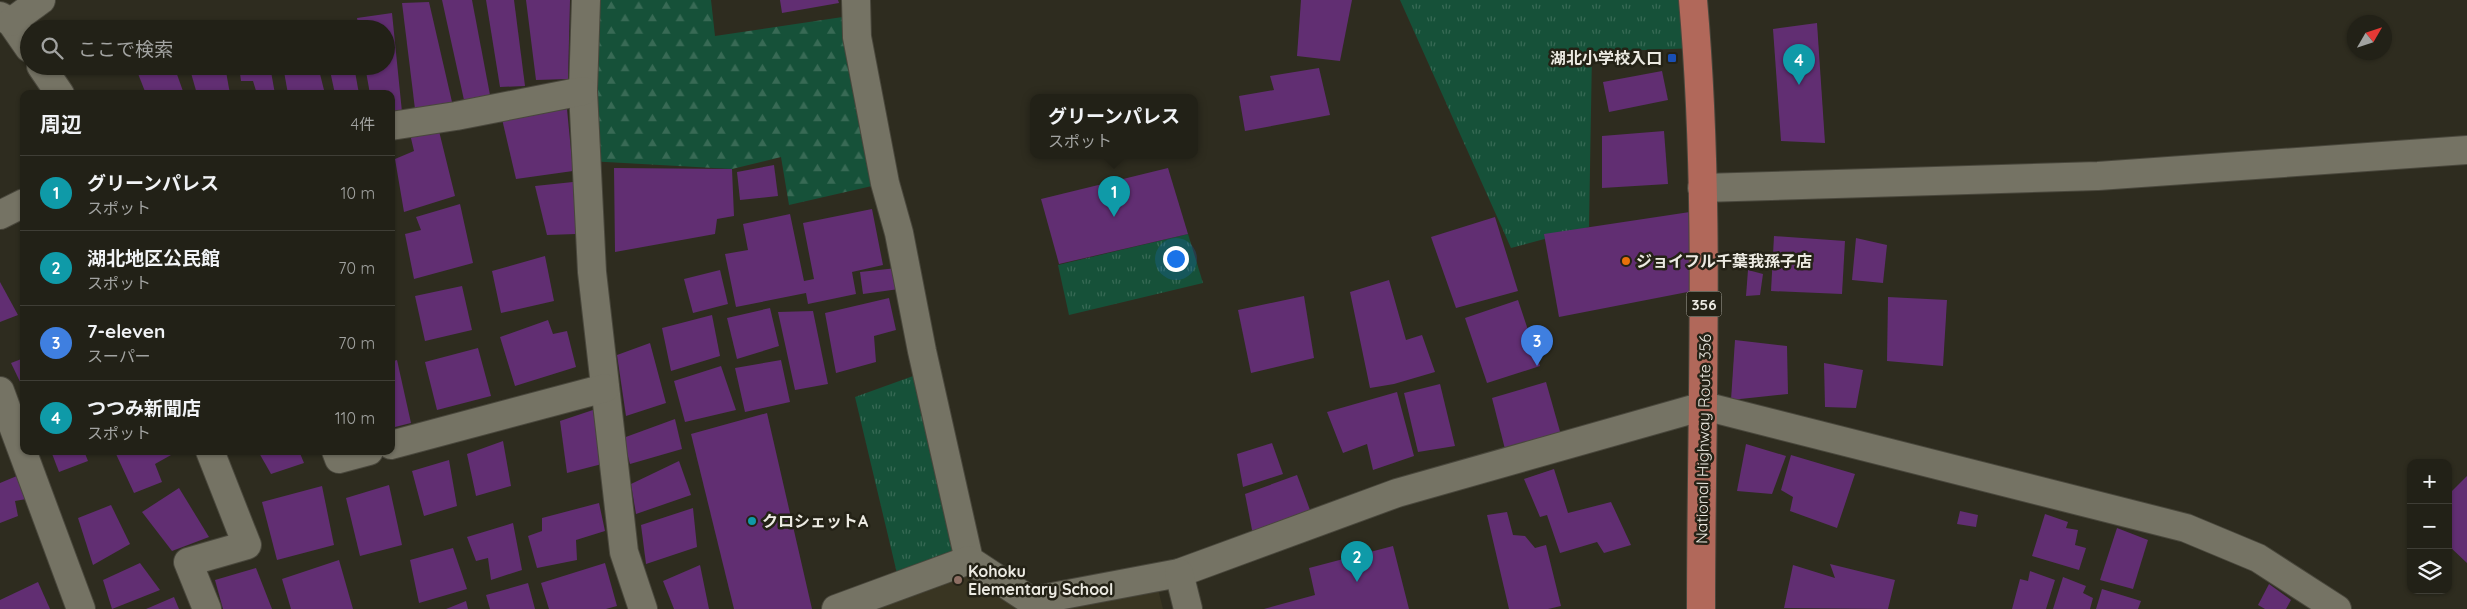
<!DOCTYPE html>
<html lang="ja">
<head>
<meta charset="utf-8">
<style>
  :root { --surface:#222117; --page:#2a2920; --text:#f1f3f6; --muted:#a2a3a1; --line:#3f3e36; --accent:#53cbdb }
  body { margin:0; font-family:Quicksand,"Noto Sans JP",sans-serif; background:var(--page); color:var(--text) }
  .controls { position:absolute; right:15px; bottom:15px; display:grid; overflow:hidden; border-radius:10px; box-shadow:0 1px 4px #0004 }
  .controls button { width:45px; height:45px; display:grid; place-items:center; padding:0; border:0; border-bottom:1px solid var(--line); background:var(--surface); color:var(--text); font:25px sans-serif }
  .compass { position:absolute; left:2347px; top:15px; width:45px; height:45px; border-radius:50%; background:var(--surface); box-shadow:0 1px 4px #0004; rotate:51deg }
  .you { position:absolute; left:1175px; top:258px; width:18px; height:18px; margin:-12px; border:4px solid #fff; border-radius:50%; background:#1a73e8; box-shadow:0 0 0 8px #1a73e833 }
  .badge { display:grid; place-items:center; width:32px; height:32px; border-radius:50%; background:var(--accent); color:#fff; font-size:16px; font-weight:700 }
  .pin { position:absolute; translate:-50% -41px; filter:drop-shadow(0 1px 2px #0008) }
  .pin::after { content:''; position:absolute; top:26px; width:18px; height:15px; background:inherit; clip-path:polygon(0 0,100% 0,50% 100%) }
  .popup { position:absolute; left:1030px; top:94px; width:168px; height:65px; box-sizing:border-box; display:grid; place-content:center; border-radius:10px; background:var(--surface); filter:drop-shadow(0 1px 4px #0005); font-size:16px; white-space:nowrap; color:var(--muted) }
  .popup b { font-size:19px; color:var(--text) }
  .popup::after { content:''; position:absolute; left:50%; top:100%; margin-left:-10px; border:10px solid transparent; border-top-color:var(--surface) }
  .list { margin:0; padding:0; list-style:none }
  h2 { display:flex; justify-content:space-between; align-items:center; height:65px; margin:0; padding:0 20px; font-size:21px }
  h2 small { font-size:16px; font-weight:400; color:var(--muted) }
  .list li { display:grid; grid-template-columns:32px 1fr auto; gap:15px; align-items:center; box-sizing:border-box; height:75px; padding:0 20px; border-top:1px solid var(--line) }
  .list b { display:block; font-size:19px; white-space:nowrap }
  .list p { margin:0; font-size:16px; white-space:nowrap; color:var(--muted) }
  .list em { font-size:16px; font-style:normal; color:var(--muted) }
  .icon { flex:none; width:28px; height:28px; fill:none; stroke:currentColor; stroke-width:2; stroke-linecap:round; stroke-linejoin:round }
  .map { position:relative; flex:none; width:2467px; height:609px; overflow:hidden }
  .search { position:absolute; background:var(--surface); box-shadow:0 1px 4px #0004; left:20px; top:20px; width:375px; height:55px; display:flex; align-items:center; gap:12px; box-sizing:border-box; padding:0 18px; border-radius:28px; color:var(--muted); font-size:19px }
  .panel { position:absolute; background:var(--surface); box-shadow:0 1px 4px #0004; left:20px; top:90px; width:375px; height:365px; border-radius:10px }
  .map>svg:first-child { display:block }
  .built { fill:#393522 }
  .grass { fill:url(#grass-tufts) }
  .forest { fill:url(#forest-firs) }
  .building { fill:#612e72 }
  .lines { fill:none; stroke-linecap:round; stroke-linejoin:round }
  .minor-casing { stroke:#49473c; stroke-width:30 }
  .trunk-casing { stroke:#49473c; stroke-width:30 }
  .minor { stroke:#757364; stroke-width:28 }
  .trunk { stroke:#b1685a; stroke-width:28 }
  .transit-dot { fill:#1a4fb4; stroke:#242216; stroke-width:2 }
  .food-dot { fill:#e8710a; stroke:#242216; stroke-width:2 }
  .culture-dot { fill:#0f9aa8; stroke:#242216; stroke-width:2 }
  .education-dot { fill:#8d6e63; stroke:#242216; stroke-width:2 }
  .labels { text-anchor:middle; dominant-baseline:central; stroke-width:5; stroke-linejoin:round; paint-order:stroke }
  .shield { fill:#242216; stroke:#b0aea5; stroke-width:1 }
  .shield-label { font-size:15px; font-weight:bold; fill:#eceae2 }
  .poi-label { font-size:16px; font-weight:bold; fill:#eceae2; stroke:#242216; text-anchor:start }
  .street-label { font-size:16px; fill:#eceae2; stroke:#242216 }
</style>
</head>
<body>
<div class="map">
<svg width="2467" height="609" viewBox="0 0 2467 609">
  <defs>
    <pattern id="grass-tufts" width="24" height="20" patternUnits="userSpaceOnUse" patternTransform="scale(1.25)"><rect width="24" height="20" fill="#165139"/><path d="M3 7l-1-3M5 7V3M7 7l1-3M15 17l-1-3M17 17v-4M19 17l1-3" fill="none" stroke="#386a55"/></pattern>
    <pattern id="forest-firs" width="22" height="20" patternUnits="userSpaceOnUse" patternTransform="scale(1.25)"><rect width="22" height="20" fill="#165139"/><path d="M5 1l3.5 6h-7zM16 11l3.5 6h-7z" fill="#386a55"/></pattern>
  </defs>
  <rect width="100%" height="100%" fill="#2e2c1f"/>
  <path class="built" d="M969 560 1031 601 1179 573 1159 593 1163 609H836Z"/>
  <g class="grass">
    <path d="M1400 0H1693L1697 48 1592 52 1589 227 1511 248Z"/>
    <path d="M1188 234 1203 283 1069 315 1058 265Z"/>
    <path d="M927 371 969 560 900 586 855 397Z"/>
  </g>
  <path class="forest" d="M587 0H711L715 36 856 15 885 183 789 205 781 157 732 169 588 161Z"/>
  <g class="building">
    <path d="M442 0H472L490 95 464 100Z"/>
    <path d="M486 0H514L525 86 500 87Z"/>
    <path d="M526 0H570L568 79 536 80Z"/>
    <path d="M780 0H838L839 3 782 13Z"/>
    <path d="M1301 0H1352L1340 61 1297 56Z"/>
    <path d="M429 2 452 102 415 109 402 3Z"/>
    <path d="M392 13 402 112H391V94H370L365 66H386V29H359L357 18Z"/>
    <path d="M346 21 347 29H321L320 25Z"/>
    <path d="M1817 23 1825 143 1781 141 1773 29Z"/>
    <path d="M135 66H174L184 94H146Z"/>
    <path d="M189 66H225L230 94H197Z"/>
    <path d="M239 66H270L275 94H257L253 81H241Z"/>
    <path d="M283 66H318L325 94H288Z"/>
    <path d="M329 66H354L359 94H335Z"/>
    <path d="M1319 68 1330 115 1245 131 1239 96 1274 90 1270 76Z"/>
    <path d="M1662 71 1668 100 1609 112 1603 82Z"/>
    <path d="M567 109 573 171 516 179 502 119Z"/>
    <path d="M438 127 455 196 404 212 395 159 414 151 410 134Z"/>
    <path d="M1664 131 1668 184 1602 188V136Z"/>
    <path d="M774 165 778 196 740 200 737 172Z"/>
    <path d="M614 168 732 169 734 216 717 219 715 234 615 252Z"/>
    <path d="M1168 168 1188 234 1059 264 1041 199Z"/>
    <path d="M573 182 576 234 547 235 535 186Z"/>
    <path d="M460 204 473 263 414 279 405 234 421 230 416 217Z"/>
    <path d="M872 209 883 265 852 272 856 294 808 304 806 293 736 307 725 254 748 250 743 224 790 214 804 281 814 279 803 223Z"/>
    <path d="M1703 210V289L1559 317 1544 234Z"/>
    <path d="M1495 217 1518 291 1456 308 1431 237Z"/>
    <path d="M1774 236 1845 241 1842 294 1771 291Z"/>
    <path d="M1856 238 1887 245 1883 283 1852 280Z"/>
    <path d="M545 256 554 301 501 313 492 271Z"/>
    <path d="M897 268 899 289 863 294 860 272Z"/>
    <path d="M720 270 728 304 693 313 684 279Z"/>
    <path d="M1748 270 1763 274 1760 295 1746 296Z"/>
    <path d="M1389 280 1406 340 1422 335 1435 372 1394 384 1370 388 1350 292Z"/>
    <path d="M0 282 18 315 0 322Z"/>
    <path d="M462 286 472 330 425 341 415 296Z"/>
    <path d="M1304 296 1314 358 1251 373 1238 310Z"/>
    <path d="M1888 297 1947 300 1943 366 1887 361Z"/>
    <path d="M889 298 896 330 874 336 876 362 836 373 825 313Z"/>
    <path d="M1518 300 1540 366 1487 383 1465 318Z"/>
    <path d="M770 308 779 346 737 359 727 318Z"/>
    <path d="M813 311 828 384 795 390 778 312Z"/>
    <path d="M712 315 720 356 671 371 662 328Z"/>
    <path d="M548 320 553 334 567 331 576 367 515 386 500 337Z"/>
    <path d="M1735 340 1787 346 1788 394 1731 400Z"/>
    <path d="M650 343 666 403 626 416 617 355Z"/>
    <path d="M478 348 491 396 437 410 425 362Z"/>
    <path d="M24 358V390L11 363Z"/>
    <path d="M397 360 411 423 391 428V362Z"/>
    <path d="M781 360 790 402 745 412 735 368Z"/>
    <path d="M1824 363 1863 370 1856 408 1825 407Z"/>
    <path d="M721 366 736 410 685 422 674 381Z"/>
    <path d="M1546 382 1561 435 1506 453 1492 398Z"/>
    <path d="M1440 384 1455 446 1418 452 1404 393Z"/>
    <path d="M1397 392 1414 456 1373 470 1367 444 1343 453 1327 412Z"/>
    <path d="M593 410 602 464 567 473 560 421Z"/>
    <path d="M767 413 812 609H734L691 434Z"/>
    <path d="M675 419 682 449 630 464 623 438Z"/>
    <path d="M503 441 511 486 476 496 467 454Z"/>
    <path d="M1272 443 1283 474 1243 487 1237 454Z"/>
    <path d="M1746 444 1786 456 1772 494 1737 491Z"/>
    <path d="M51 451H84L88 461 59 472Z"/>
    <path d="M125 451H170L171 455 155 464 162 482 134 493 116 454Z"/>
    <path d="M258 451H299L304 463 271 474Z"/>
    <path d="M1791 455 1855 474 1837 528 1790 511 1793 497 1781 490Z"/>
    <path d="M449 460 457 506 424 516 412 471Z"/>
    <path d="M679 461 691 495 636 514 631 484Z"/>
    <path d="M1554 469 1568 513 1611 502 1631 545 1604 553 1597 542 1560 553 1547 515 1540 517 1524 479Z"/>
    <path d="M24 473 32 498 15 501 18 516 0 523V483Z"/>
    <path d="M1297 475 1313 518 1254 540 1245 494Z"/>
    <path d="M2467 476V563L2448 545V495Z"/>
    <path d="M389 485 402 545 360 556 346 498Z"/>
    <path d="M322 486 334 545 277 560 262 502Z"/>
    <path d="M179 488 209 537 172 551 142 512Z"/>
    <path d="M599 503 605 531 576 540 577 560 537 568 528 536 542 531V518Z"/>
    <path d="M111 505 130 544 93 565 78 518Z"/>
    <path d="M693 508 697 547 646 564 641 525Z"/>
    <path d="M1960 511 1978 515 1976 527 1957 524Z"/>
    <path d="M1507 512 1513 535 1525 536 1535 548 1546 545 1561 606 1548 609H1509L1487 515Z"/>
    <path d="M2045 514 2068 522 2066 528 2078 530 2075 545 2086 548 2079 570 2032 556Z"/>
    <path d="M513 523 522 570 491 580 488 558 476 561 467 537Z"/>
    <path d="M2117 528 2148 540 2133 589 2100 580Z"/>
    <path d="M1393 546 1409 609H1264L1315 595 1309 568Z"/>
    <path d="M453 548 467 589 419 603 410 560Z"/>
    <path d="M339 560 353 609H291L282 579Z"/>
    <path d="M140 563 160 590 112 609 103 580Z"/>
    <path d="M605 563 617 606 606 609H549L541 583Z"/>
    <path d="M1830 564 1895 580 1888 609 1784 608 1793 565 1835 578Z"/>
    <path d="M700 565 709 609H674L663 581Z"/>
    <path d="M256 568 272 609H223L215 580Z"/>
    <path d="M2030 571 2055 580 2046 609H2012L2020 579 2028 581Z"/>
    <path d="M2063 577 2086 586 2083 593 2093 598 2090 609H2053Z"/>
    <path d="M38 582 50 609H0V600Z"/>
    <path d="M528 583 535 609H490L486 595Z"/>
    <path d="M2269 584 2291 600 2286 609H2265L2258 605Z"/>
    <path d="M2102 589 2141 601 2138 609H2096Z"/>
    <path d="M174 597 179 609H146Z"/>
    <path d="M466 601 468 609H446Z"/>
  </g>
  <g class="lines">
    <g class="minor-casing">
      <g id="minor">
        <path d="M586 0 583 91 592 272 624 552 643 609"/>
        <path d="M856 0 857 37 885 183 899 233 922 351 969 560 1031 601 1179 573 1397 493 1704 406 2186 528 2258 558 2337 609"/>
        <path d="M0 16 11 22 29 48"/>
        <path d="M11 22 41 0"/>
        <path d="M41 66 60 94"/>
        <path d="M391 126 456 116 583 91"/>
        <path d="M1702 188 2098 176 2467 150"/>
        <path d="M0 215 24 203"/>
        <path d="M0 391 81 609"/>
        <path d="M391 445 605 388"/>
        <path d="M336 451 339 459 369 451"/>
        <path d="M1179 573 1188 609"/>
        <path d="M207 609 188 562 247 545 210 451"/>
        <path d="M836 609 969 560"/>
      </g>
    </g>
    <g class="trunk-casing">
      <path id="trunk" d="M1693 0C1711 203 1701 406 1701 609"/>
    </g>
    <use href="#minor" class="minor"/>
    <use href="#trunk" class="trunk"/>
  </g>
  <rect class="transit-dot" x="1667" y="53" width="10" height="10" rx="2.5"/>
  <circle class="food-dot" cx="1626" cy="261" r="5"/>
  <circle class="culture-dot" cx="752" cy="521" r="5"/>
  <circle class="education-dot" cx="958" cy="580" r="5"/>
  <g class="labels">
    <rect class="shield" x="1686.5" y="291.5" width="35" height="25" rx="4"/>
    <g class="shield-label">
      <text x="1704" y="304">356</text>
    </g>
    <g class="poi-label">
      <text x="1662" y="58" text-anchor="end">湖北小学校入口</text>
      <text x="1636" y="261">ジョイフル千葉我孫子店</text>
      <text x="762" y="521">クロシェットA</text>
      <text x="968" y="571">Kohoku<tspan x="968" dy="18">Elementary School</tspan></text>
    </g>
    <g class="street-label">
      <text transform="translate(1703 439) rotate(-89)">National Highway Route 356</text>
    </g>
  </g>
</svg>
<div class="controls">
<button>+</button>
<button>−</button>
<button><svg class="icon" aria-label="layers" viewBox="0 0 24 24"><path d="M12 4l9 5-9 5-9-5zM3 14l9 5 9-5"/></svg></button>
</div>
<svg class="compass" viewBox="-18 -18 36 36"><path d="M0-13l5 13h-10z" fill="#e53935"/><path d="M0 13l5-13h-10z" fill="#a2a3a1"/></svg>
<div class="you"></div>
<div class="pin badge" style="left:1114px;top:217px;background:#0f9aa8">1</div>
<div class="popup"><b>グリーンパレス</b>スポット</div>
<div class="pin badge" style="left:1357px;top:582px;background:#0f9aa8">2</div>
<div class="pin badge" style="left:1537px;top:366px;background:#3f7fe0">3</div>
<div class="pin badge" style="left:1799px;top:85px;background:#0f9aa8">4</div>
<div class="search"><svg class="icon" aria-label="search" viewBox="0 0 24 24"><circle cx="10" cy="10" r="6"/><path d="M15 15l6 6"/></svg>ここで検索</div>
<section class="panel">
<h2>周辺<small>4件</small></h2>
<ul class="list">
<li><span class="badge" style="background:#0f9aa8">1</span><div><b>グリーンパレス</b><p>スポット</p></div><em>10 m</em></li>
<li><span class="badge" style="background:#0f9aa8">2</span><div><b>湖北地区公民館</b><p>スポット</p></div><em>70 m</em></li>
<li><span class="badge" style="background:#3f7fe0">3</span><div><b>7-eleven</b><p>スーパー</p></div><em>70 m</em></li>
<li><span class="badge" style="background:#0f9aa8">4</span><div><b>つつみ新聞店</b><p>スポット</p></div><em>110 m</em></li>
</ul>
</section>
</div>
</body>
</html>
